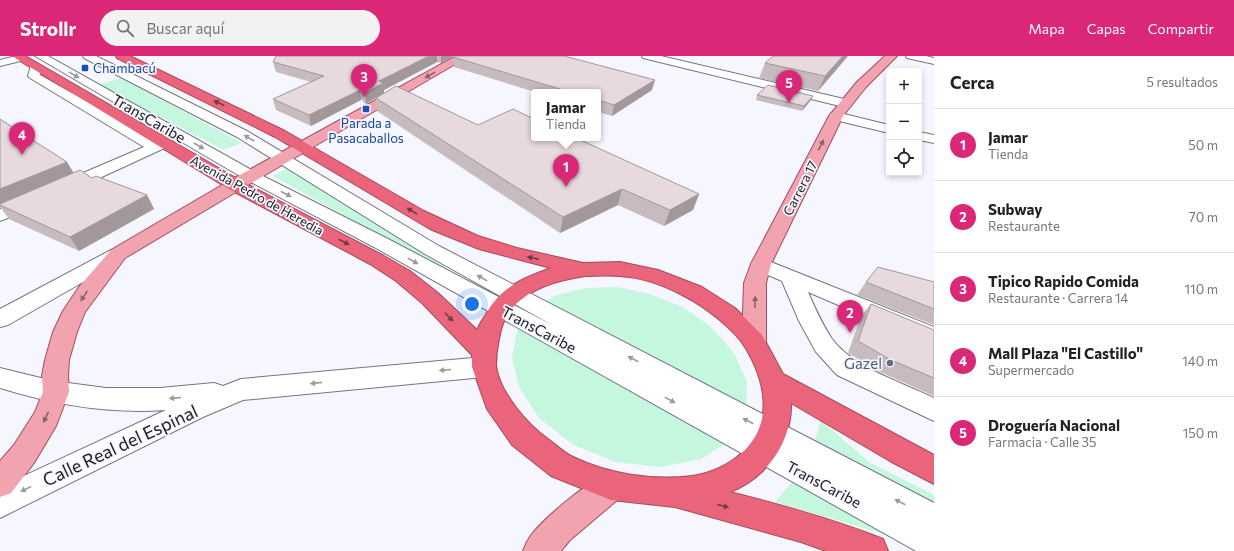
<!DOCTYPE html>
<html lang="es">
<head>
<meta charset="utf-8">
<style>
  :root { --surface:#fff; --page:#f2f2f2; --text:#222; --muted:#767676; --line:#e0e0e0; --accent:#db2777 }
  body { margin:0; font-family:Commissioner,sans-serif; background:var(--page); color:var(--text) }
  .controls { position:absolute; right:12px; top:12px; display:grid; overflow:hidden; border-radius:4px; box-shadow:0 2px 6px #0003 }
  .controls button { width:36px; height:36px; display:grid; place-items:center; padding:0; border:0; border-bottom:1px solid var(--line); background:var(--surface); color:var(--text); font:20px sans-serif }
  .you { position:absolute; left:472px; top:248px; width:14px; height:14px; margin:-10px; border:3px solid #fff; border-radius:50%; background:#1a73e8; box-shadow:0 0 0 6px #1a73e833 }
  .badge { display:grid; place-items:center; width:26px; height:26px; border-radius:50%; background:var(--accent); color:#fff; font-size:13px; font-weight:700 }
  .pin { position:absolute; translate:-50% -33px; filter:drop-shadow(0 1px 2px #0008) }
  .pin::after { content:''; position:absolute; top:21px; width:14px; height:12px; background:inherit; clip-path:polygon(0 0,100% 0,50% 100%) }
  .popup { position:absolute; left:531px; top:33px; width:70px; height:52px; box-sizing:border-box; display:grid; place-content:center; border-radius:4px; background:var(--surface); filter:drop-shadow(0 1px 3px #0005); font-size:13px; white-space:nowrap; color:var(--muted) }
  .popup b { font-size:15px; color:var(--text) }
  .popup::after { content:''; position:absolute; left:50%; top:100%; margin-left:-8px; border:8px solid transparent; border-top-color:var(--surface) }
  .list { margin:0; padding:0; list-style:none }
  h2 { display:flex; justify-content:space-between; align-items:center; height:52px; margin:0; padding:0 16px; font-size:17px }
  h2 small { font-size:13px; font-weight:400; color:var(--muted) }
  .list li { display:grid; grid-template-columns:26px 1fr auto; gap:12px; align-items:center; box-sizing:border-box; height:72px; padding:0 16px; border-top:1px solid var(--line) }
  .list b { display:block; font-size:15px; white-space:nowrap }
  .list p { margin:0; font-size:13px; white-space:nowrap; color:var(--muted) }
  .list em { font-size:13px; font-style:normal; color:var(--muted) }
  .icon { flex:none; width:22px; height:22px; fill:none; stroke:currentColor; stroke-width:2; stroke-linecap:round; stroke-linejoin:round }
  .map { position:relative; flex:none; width:934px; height:495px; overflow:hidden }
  header { display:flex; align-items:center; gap:24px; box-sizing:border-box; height:56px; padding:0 20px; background:var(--accent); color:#fff }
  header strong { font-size:19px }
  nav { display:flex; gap:22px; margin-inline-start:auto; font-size:14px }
  .search { width:280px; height:36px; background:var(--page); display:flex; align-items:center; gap:10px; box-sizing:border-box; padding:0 14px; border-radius:22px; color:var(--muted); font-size:15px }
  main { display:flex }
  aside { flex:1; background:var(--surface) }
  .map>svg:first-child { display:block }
  .green { fill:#c5f6de }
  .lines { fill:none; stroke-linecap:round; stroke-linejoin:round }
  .minor-casing { stroke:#747580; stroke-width:2 }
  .major-casing { stroke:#a34d5d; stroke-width:2 }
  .highway-casing { stroke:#a34d5d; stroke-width:2 }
  .minor { fill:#fff; fill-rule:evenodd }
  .major { fill:#f2a3b0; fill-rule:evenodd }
  .highway { fill:#ea657b; fill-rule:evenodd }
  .wall { fill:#c7bbbf }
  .shaded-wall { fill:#a2989b }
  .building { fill:#e7d9de; stroke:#a2989b }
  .oneway { fill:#9b9b9c }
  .oneway2 { fill:#89626a }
  .oneway3 { fill:#713c47 }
  .transit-dot { fill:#1a4fb4; stroke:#f6f7fe; stroke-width:1.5 }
  .service-dot { fill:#5c6f8a; stroke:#f6f7fe; stroke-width:1.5 }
  .labels { text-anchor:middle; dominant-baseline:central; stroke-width:3.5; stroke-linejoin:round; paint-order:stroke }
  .far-transit-label { font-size:13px; fill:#164399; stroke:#f6f7fe; text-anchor:start }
  .far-street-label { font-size:13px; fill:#202024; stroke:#f6f7fe }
  .street-label { font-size:15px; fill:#202024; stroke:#f6f7fe }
  .service-label { font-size:15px; fill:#4e5e75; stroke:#f6f7fe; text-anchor:end }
  .near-street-label { font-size:18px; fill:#202024; stroke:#f6f7fe }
</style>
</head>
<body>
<header>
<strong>Strollr</strong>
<div class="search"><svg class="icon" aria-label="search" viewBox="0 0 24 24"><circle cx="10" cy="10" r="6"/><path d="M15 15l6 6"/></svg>Buscar aquí</div>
<nav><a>Mapa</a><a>Capas</a><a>Compartir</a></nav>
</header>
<main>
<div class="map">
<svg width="934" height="495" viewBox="0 0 934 495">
  <rect width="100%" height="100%" fill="#f6f7fe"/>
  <g class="green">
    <path d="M121 22 242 87 224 94 98 29Z"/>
    <path d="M286 113 447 208 441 213 273 120Z"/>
    <path d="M617 231 650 238 683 251 711 271 734 297 747 326 746 356 731 384 701 403 660 411 615 406 572 388 539 362 519 331 512 302 517 275 533 254 556 239 585 232Z"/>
    <path d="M821 364 869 406 934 439V450L814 388Z"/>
    <path d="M794 424 901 483 775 446Z"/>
  </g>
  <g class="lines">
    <g class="minor-casing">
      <g id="minor">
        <path d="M16 0H25L26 2 25 4 0 10V4Z"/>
        <path d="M35 0H48L257 117 388 183 554 270 425 198 237 81 84 2 83 0H96L247 75 439 190 934 447V495H916L374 191 245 123Z"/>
        <path d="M642 0H661L844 43 849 44 850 47 849 50 844 51 643 2Z"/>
        <path d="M906 0H926L934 2V8L907 2Z"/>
        <path d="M35 8 39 9 41 11 40 19 156 85 164 83 169 84 171 87 169 90 67 137 61 138 55 137 53 133 55 129 144 91 30 22 28 20 31 9Z"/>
        <path d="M836 56 889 69V77L831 63 829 60 831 57Z"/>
        <path d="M919 76 934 79V87L919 84Z"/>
        <path d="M32 141 38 142 41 146 38 150 0 165V153Z"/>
        <path d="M118 192 125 194 128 198 125 202 8 269 0 271V253L111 194Z"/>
        <path d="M761 202 934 271V290L808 236C815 252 822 268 832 283 852 311 903 327 934 342V365L837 319 816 296 799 265 782 225 754 213 751 208 754 203Z"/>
        <path d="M484 301 493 304 496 311 493 318 484 321 243 344 203 361 0 462V431L166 354C109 358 54 349 0 332V312L53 325 106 332H160L214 327 223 330 241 323Z"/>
      </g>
    </g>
    <g class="major-casing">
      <g id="major">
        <path d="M456 0H469L241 133 125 202 85 256 77 276 69 304 68 320 69 336 56 370 34 407 11 437 0 441V405L14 389 35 356 43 336 42 320 45 304 53 276 63 255 79 231 111 194 229 125Z"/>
        <path d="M885 0H897L866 31 843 60 771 208 766 227V285L762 291 754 294 746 291 742 285 744 227 751 208 829 60 857 26Z"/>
        <path d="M611 416 622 420 626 430 622 440 570 484 561 495H523C525 491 526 487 528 484 539 465 591 423 611 416Z"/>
      </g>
    </g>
    <g class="highway-casing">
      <path id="highway" d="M12 0H25L241 125 384 200 410 215 438 237 477 274C479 269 483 263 486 258 501 231 523 222 551 212L479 193 430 173 275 81 117 2 116 0H130L285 75 424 155 478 180 517 192 583 207 620 206 658 214 702 231 735 252 762 279 783 318 934 399V428L890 405 791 347C792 387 766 422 730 436 782 449 833 463 883 483L888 495H826L801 486 675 451 611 444 551 420 512 389 487 353 472 311V299L422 247 396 225 370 208 229 133ZM585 220C596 220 608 219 619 220 641 221 666 230 686 241 704 250 735 274 745 291 765 324 774 364 745 394 731 408 712 417 692 420 653 425 608 418 573 401 564 397 556 389 548 383 527 368 499 336 496 309 496 300 497 292 499 283 501 271 505 259 514 250 533 231 559 224 585 220Z"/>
    </g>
    <use href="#minor" class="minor"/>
    <use href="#major" class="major"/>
    <use href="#highway" class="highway"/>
  </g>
  <g class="wall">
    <path d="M276 0H453L441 7 437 6 384 34V37L478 69 699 138 693 154 664 170 618 149 560 177 377 55 376 42 366 48 363 46V44H361L311 70 276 54 273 43 311 26 276 16 273 6Z"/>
    <path d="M773 0H848L818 35 759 22 765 7Z"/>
    <path d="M453 1 652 34 612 60 598 56V36H535L454 11Z"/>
    <path d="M757 39 811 44 802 55 756 44Z"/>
    <path d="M0 63 67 106 73 117 92 122 147 139 154 153 79 195 9 163 0 151Z"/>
    <path d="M866 226H934V269L857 239Z"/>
    <path d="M871 248 934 274V340L880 316 848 297 861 260Z"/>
  </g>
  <g class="shaded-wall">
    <path d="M429 0H437V6L384 34V38L376 42 366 48 365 37 379 25Z"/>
    <path d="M441 0H453L441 7Z"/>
    <path d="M843 0H848L818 35 825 20Z"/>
    <path d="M655 24 652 34 612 60 614 49Z"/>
    <path d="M360 34 361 44 311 70 309 59Z"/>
    <path d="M813 40 811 44 802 55 804 50Z"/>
    <path d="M67 106 75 119 0 149V133Z"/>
    <path d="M622 133 618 149 560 177 563 161Z"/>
    <path d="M699 138 693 154 664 170 670 154Z"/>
    <path d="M147 139 154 153 79 195 70 181Z"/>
  </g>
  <g class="building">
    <path d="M276 0H429L379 25 383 27 365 37 362 35 363 34H360L309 59 273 43 324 20 273 6Z"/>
    <path d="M455 0H564L655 24 614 49 598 44V36H570L453 1Z"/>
    <path d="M773 0H843L825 20 765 7Z"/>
    <path d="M768 29 813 40 804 50 757 39Z"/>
    <path d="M396 30 478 69 513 53 534 63V82H576L699 138 670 154 622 133 563 161 376 42Z"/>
    <path d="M0 63 3 65 67 106 0 133Z"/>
    <path d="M80 114 92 122 96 120 147 139 70 181 0 149V148Z"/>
    <path d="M878 211 934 226V253L866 226Z"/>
    <path d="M871 248 934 274V322L891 304 858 285Z"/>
  </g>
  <defs><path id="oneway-solid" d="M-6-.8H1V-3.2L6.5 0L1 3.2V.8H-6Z"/></defs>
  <g class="oneway">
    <use href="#oneway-solid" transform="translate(74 19) rotate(30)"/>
    <use href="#oneway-solid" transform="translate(249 82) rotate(-150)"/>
    <use href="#oneway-solid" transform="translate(199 90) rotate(30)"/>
    <use href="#oneway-solid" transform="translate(286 138) rotate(27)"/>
    <use href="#oneway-solid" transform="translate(413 205) rotate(29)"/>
    <use href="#oneway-solid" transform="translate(482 222) rotate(-151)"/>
    <use href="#oneway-solid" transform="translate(633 303) rotate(-152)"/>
    <use href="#oneway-solid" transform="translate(445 314) rotate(175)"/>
    <use href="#oneway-solid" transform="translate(316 327) rotate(174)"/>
    <use href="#oneway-solid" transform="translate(175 342) rotate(175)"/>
    <use href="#oneway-solid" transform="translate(670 344) rotate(29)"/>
    <use href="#oneway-solid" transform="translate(748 365) rotate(-152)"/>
    <use href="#oneway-solid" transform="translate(26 433) rotate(154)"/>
    <use href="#oneway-solid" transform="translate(900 446) rotate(-152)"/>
  </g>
  <g class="oneway2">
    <use href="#oneway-solid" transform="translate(430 19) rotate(151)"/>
    <use href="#oneway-solid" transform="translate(821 89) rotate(-63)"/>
    <use href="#oneway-solid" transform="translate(84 240) rotate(124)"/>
    <use href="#oneway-solid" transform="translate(755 246) rotate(-88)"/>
    <use href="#oneway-solid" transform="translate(46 361) rotate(115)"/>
  </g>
  <g class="oneway3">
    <use href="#oneway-solid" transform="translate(219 47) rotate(-154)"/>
    <use href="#oneway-solid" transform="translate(412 155) rotate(-149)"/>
    <use href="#oneway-solid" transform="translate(344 186) rotate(28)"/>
    <use href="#oneway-solid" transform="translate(533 202) rotate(-167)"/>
    <use href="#oneway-solid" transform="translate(449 261) rotate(45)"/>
    <use href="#oneway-solid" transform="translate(723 450) rotate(14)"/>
  </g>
  <g class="transit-dot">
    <rect x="81" y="8" width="8" height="8" rx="2"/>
    <rect x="362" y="49" width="8" height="8" rx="2"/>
  </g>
  <circle class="service-dot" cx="890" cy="307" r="4"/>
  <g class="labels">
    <g class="far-transit-label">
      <text x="93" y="12">Chambacú</text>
      <text x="366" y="67" text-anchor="middle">Parada a<tspan x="366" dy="15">Pasacaballos</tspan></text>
    </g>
    <g class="far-street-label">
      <text transform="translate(800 132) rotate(-63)">Carrera 17</text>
      <text transform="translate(257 139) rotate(29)">Avenida Pedro de Heredia</text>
    </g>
    <g class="street-label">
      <text transform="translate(149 62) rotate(30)">TransCaribe</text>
      <text transform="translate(539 273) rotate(28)">TransCaribe</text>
      <text transform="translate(824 428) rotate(28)">TransCaribe</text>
    </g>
    <g class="service-label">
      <text x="882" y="307">Gazel</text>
    </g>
    <g class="near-street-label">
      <text transform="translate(120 389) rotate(-25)">Calle Real del Espinal</text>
    </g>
  </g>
</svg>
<div class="controls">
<button>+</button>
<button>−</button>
<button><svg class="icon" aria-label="locate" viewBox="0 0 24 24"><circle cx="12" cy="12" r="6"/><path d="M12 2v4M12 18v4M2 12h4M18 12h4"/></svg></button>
</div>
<div class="you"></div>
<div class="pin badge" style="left:566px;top:131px">1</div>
<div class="popup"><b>Jamar</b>Tienda</div>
<div class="pin badge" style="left:850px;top:277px">2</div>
<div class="pin badge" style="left:364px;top:41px">3</div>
<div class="pin badge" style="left:22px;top:99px">4</div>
<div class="pin badge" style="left:789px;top:47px">5</div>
</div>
<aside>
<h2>Cerca<small>5 resultados</small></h2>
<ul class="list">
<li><span class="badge">1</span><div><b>Jamar</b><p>Tienda</p></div><em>50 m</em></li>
<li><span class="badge">2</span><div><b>Subway</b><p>Restaurante</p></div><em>70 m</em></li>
<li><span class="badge">3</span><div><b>Tipico Rapido Comida</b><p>Restaurante · Carrera 14</p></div><em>110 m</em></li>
<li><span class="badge">4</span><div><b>Mall Plaza &quot;El Castillo&quot;</b><p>Supermercado</p></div><em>140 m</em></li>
<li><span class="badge">5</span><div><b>Droguería Nacional</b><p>Farmacia · Calle 35</p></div><em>150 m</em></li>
</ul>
</aside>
</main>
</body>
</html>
